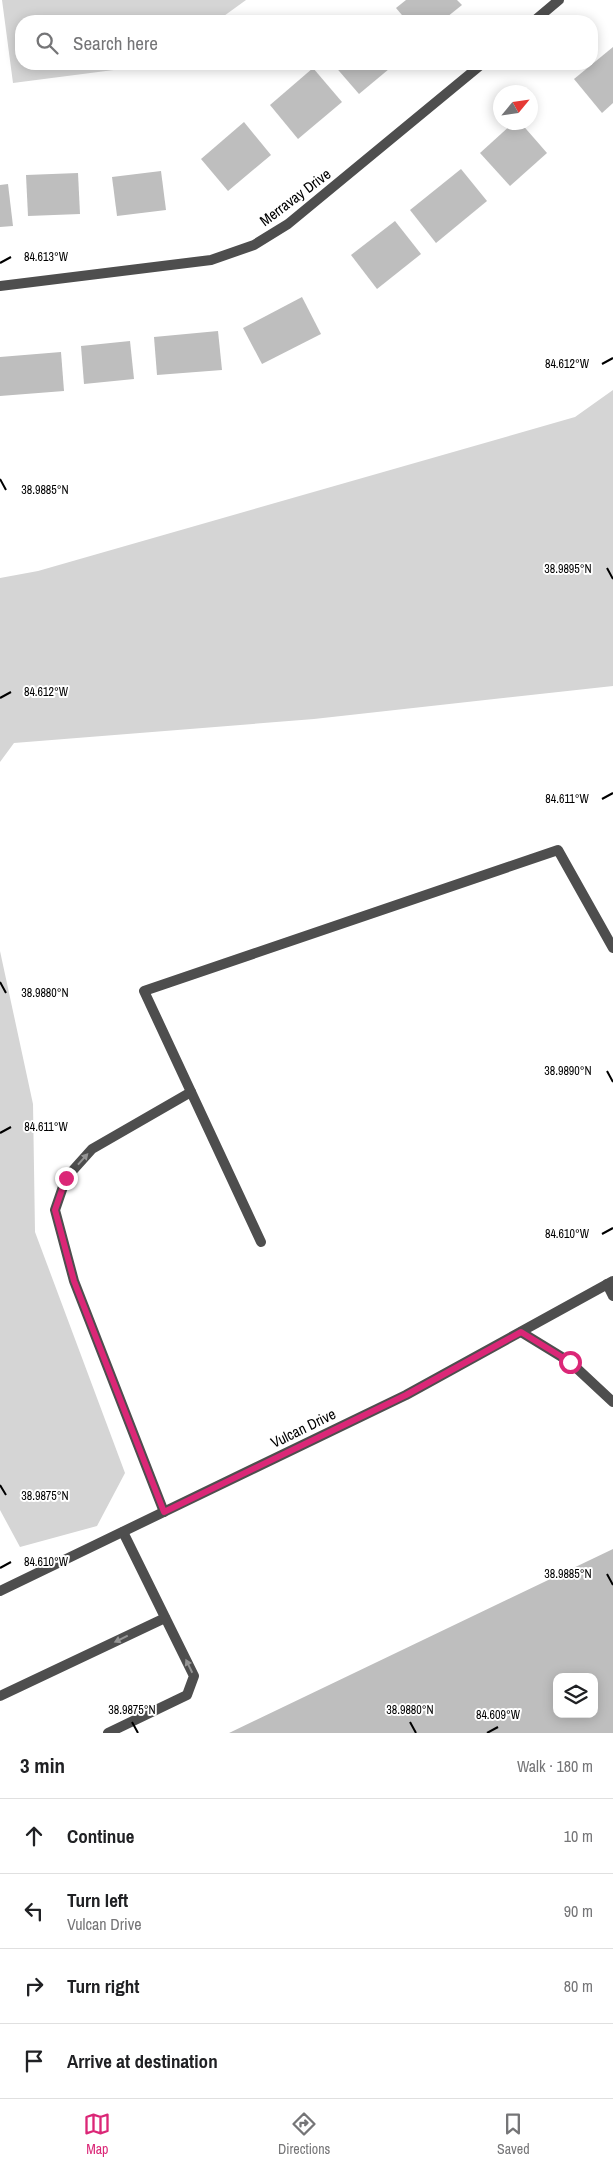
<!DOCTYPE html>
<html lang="en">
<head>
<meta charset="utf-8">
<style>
  :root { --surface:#fff; --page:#f6f6f6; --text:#202124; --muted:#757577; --line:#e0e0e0; --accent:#db2777 }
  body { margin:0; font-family:"Archivo Narrow",sans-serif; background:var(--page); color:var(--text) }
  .controls { position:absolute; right:15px; bottom:15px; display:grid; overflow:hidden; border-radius:10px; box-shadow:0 2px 12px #0003 }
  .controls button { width:45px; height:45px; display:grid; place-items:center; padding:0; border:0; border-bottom:1px solid var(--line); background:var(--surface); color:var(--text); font:25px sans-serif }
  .compass { position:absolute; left:493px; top:85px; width:45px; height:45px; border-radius:50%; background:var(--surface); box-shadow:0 2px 12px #0003; rotate:61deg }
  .stop { position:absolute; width:15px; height:15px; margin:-11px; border:4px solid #db2777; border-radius:50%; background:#fff }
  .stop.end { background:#db2777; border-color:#fff; box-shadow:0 1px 5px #0008 }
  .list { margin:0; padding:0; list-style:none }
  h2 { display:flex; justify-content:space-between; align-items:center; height:65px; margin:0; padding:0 20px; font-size:21px }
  h2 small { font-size:16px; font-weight:400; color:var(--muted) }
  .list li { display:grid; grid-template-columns:32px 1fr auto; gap:15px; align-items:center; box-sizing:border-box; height:75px; padding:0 20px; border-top:1px solid var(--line) }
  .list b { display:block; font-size:19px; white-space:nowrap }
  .list p { margin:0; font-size:16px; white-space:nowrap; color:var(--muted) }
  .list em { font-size:16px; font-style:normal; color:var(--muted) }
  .icon { flex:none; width:28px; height:28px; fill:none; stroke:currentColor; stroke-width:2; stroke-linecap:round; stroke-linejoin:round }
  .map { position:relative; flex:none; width:613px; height:1733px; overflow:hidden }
  .search { position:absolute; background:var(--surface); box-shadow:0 2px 12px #0003; left:15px; right:15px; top:15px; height:55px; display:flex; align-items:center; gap:12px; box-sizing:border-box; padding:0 18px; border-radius:20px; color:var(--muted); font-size:19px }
  .sheet { height:365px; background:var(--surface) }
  nav { display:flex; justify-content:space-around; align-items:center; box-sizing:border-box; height:70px; border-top:1px solid var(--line); background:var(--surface); font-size:14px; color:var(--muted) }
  nav a { display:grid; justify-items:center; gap:2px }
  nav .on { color:var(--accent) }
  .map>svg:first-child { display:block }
  .green { fill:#d5d5d5 }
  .building { fill:#bebebe; fill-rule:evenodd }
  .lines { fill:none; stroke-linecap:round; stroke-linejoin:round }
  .lane { stroke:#4e4e4e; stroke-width:10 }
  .street { stroke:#4e4e4e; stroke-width:10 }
  .oneway { fill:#959595 }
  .route { stroke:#db2777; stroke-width:6 }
  .ticks { fill:none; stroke:#000; stroke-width:2 }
  .labels { text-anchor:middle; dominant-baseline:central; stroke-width:4; stroke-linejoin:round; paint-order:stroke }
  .street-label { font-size:15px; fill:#000; stroke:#fff }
  .ticks-label { font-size:12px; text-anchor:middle; fill:#000; stroke:#fff; stroke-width:4; stroke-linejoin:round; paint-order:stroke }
</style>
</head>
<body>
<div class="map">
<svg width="613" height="1733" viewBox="0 0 613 1733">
  <rect width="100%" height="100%" fill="#fff"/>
  <g class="green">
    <path d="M2 0H246L217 21H21V64H160L13 83Z"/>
    <path d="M613 390V686L314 719 14 743 0 762V578L38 571 575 417Z"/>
    <path d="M0 951 33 1104 35 1232 125 1473 97 1526 20 1547 0 1510Z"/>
  </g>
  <g class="building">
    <path d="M406 0H457L462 5 442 21H407L396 8Z"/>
    <path d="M613 47V103L602 113 574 79Z"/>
    <path d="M333 64H395L359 94Z"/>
    <path d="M313 68 342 102 298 139 270 105Z"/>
    <path d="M244 122 271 155 228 191 201 159Z"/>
    <path d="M514 122H520L547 153 510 186 480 153Z"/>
    <path d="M461 169 487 201 436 243 410 210Z"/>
    <path d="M161 171 166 210 117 216 112 177Z"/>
    <path d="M78 173 80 214 28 216 26 175Z"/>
    <path d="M8 184 13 226 0 227V185Z"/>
    <path d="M395 221 421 254 377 289 351 255Z"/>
    <path d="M302 297 321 334 262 364 243 328Z"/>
    <path d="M218 331 222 370 157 375 154 337Z"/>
    <path d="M130 341 134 379 84 384 81 346Z"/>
    <path d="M61 352 64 391 0 396V357Z"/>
    <path d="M613 1549V1733H229ZM557 1677H594V1714H557Z"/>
  </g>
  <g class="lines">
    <g class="lane">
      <path d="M261 1242 144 991 558 850 613 948"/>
      <path d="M607 1284 613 1296"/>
      <path d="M521 1332 570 1362 613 1402"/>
      <path d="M164 1512 74 1281 55 1210 66 1178 92 1149 191 1092"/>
      <path d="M0 1696 165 1618"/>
      <path d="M108 1733 187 1695 194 1676 123 1532"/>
    </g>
    <g class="street">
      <path d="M534 21 559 0"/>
      <path d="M0 286 211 260 254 245 288 224 482 64"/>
      <path d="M0 1591 406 1395 613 1281"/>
    </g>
  </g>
  <defs><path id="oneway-solid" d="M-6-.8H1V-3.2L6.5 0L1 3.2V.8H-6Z" transform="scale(1.25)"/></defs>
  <g class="oneway">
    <use href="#oneway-solid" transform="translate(83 1159) rotate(-48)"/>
    <use href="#oneway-solid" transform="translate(121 1639) rotate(154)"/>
    <use href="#oneway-solid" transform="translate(189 1666) rotate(-116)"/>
  </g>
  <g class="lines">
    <path class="route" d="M66 1178 55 1210 74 1281 164 1512 406 1395 521 1332 570 1362"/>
  </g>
  <path class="ticks" d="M0 263 11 257M602 364 613 358M0 479 6 490M607 568 613 579M0 698 11 692M602 799 613 793M0 982 6 993M607 1071 613 1082M0 1133 11 1127M602 1234 613 1228M0 1485 6 1495M0 1568 11 1562M607 1574 613 1585M132 1722 138 1733M410 1722 416 1733M487 1733 498 1727"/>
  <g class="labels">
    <g class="street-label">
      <text transform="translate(295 197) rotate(-37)">Merravay Drive</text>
      <text transform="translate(303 1428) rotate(-26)">Vulcan Drive</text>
    </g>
  </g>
  <g class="ticks-label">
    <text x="46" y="261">84.613°W</text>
    <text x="567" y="368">84.612°W</text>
    <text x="45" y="494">38.9885°N</text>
    <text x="568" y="573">38.9895°N</text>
    <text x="46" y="696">84.612°W</text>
    <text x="567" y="803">84.611°W</text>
    <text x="45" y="997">38.9880°N</text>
    <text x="568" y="1075">38.9890°N</text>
    <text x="46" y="1131">84.611°W</text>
    <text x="567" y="1238">84.610°W</text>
    <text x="45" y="1500">38.9875°N</text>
    <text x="46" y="1566">84.610°W</text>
    <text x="568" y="1578">38.9885°N</text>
    <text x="132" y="1714">38.9875°N</text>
    <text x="410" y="1714">38.9880°N</text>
    <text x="498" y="1719">84.609°W</text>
  </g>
</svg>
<div class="controls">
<button><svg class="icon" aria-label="layers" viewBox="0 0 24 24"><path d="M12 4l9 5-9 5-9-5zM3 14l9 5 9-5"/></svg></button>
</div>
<svg class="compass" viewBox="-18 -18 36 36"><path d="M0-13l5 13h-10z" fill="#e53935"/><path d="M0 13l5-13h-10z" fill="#757577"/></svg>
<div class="stop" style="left:570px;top:1362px"></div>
<div class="stop end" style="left:66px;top:1178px"></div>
<div class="search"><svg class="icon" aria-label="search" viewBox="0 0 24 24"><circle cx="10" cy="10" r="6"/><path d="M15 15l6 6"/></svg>Search here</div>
</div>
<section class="sheet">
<h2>3 min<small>Walk · 180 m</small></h2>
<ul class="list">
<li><svg class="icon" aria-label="ahead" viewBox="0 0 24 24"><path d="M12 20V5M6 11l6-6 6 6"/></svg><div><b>Continue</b></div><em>10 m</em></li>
<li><svg class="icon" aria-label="left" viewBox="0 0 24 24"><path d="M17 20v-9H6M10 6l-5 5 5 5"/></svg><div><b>Turn left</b><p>Vulcan Drive</p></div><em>90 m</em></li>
<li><svg class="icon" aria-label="right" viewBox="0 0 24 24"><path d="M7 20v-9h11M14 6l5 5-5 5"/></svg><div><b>Turn right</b></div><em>80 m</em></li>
<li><svg class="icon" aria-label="arrive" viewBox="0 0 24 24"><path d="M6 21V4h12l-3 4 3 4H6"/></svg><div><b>Arrive at destination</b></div></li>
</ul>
</section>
<nav>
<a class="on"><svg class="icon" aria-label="map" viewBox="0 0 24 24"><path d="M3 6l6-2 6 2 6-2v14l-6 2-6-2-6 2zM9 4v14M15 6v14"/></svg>Map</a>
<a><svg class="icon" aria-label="directions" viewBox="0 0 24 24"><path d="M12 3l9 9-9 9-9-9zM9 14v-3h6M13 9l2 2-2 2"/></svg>Directions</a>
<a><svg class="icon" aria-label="saved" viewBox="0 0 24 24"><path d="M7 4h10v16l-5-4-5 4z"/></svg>Saved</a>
</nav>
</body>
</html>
